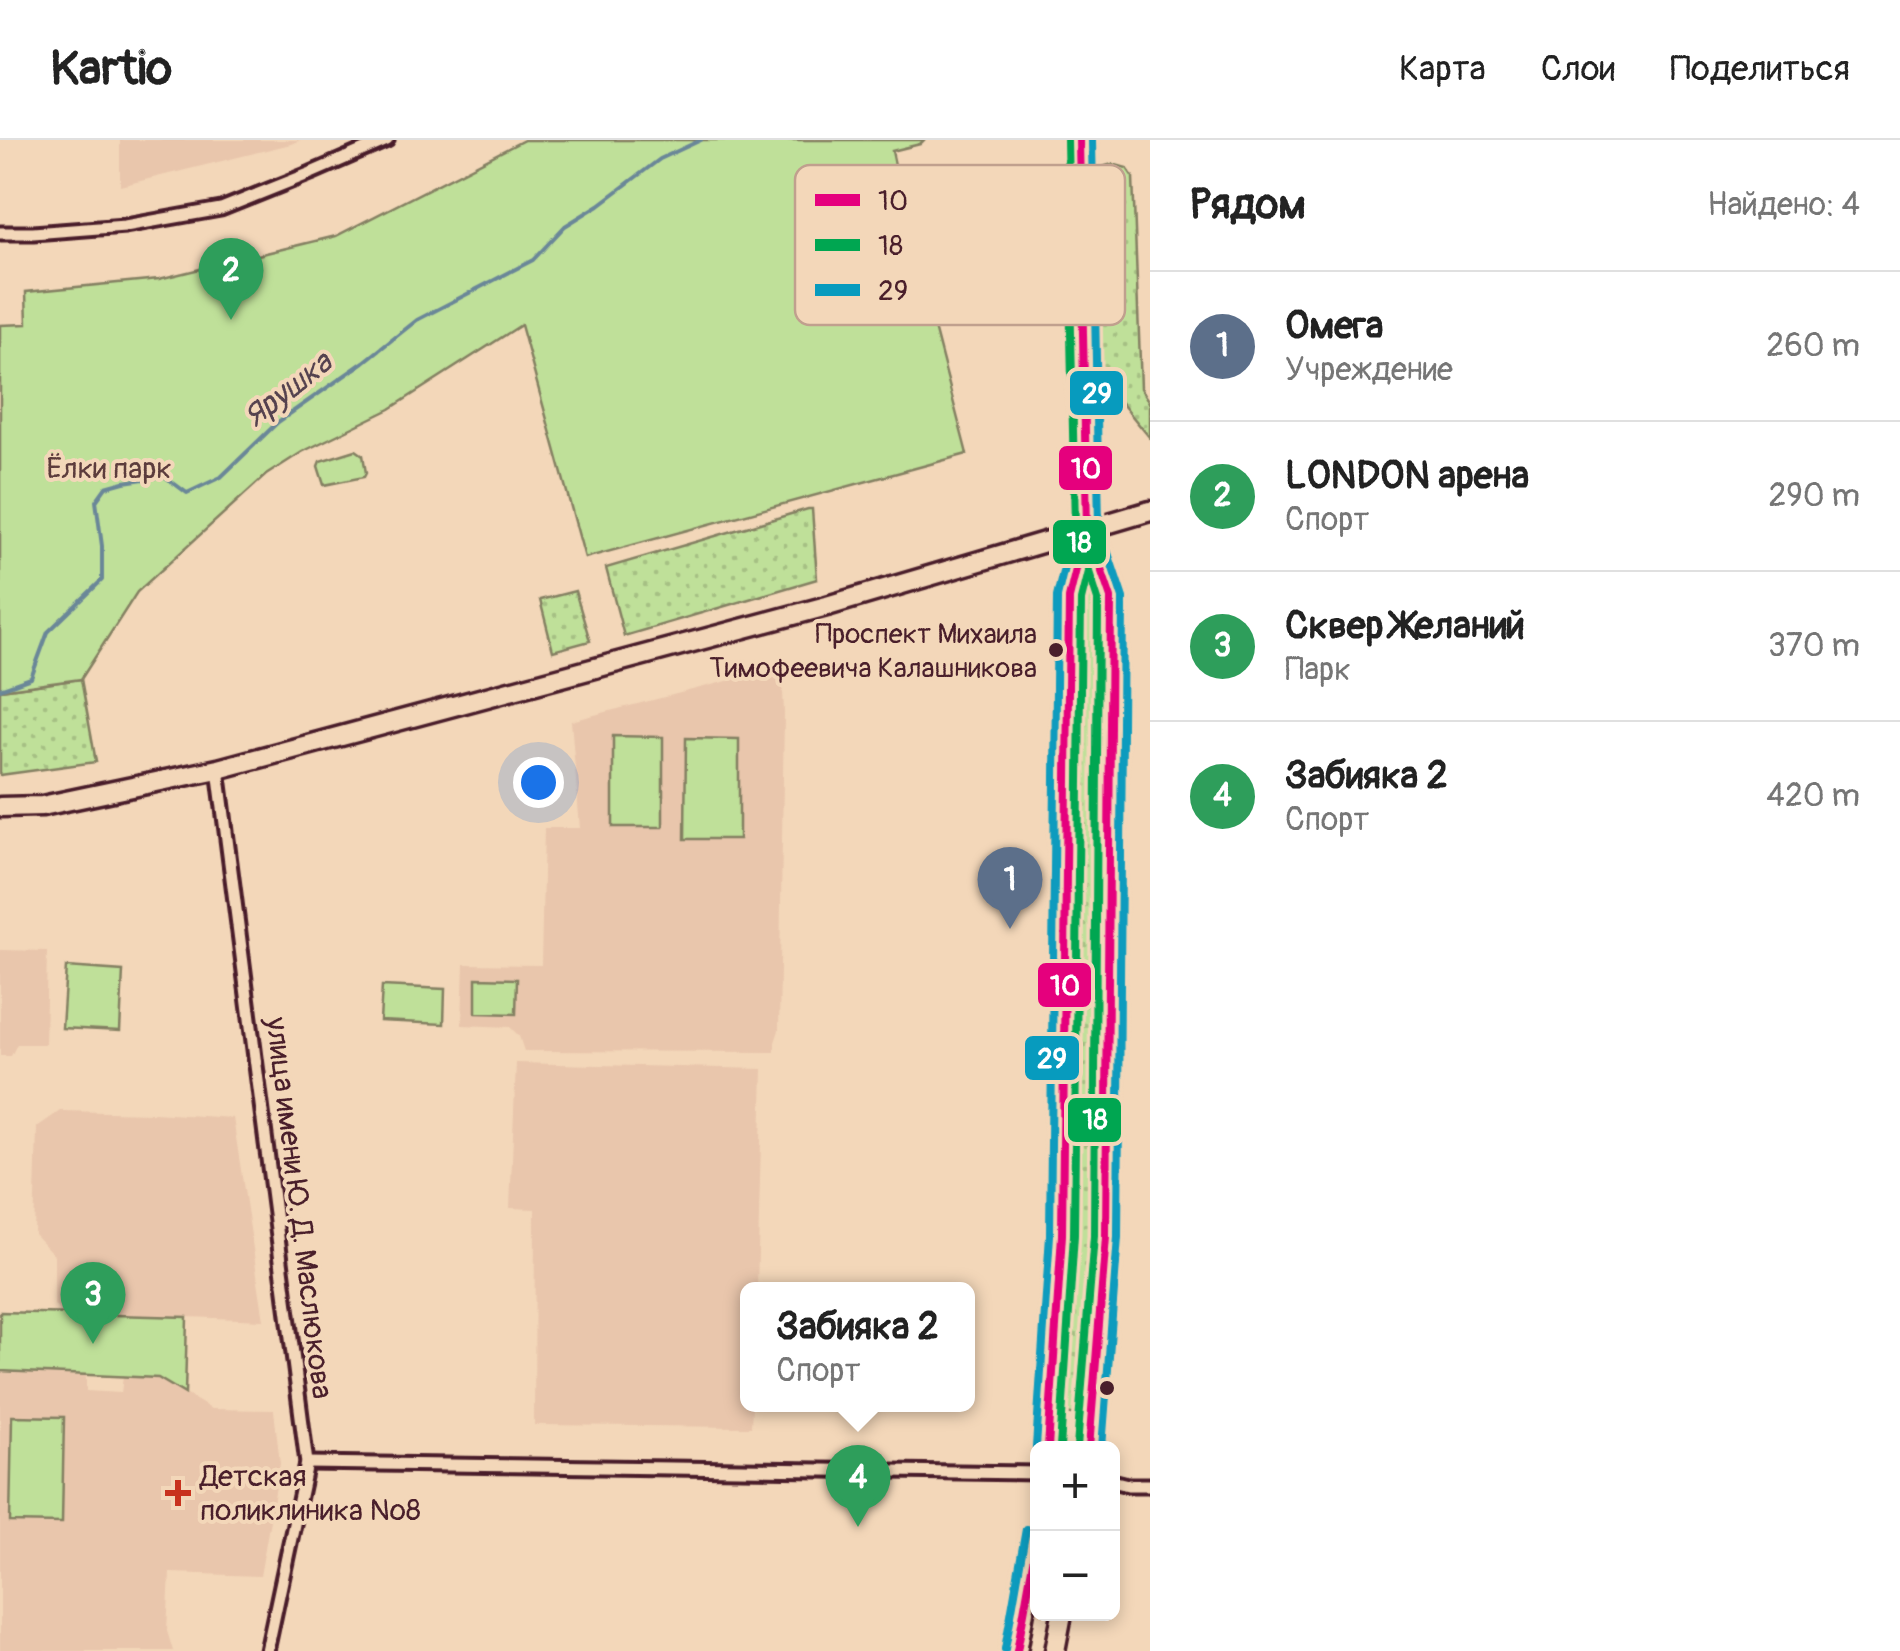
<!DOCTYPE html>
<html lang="ru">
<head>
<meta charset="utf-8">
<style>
  :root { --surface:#fff; --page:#f2f2f2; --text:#222; --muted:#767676; --line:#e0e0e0; --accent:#c8321e }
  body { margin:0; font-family:Pangolin,sans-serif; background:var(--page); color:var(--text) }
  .controls { position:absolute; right:30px; bottom:30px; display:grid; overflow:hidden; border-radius:15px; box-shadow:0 5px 15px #0003 }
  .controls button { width:90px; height:90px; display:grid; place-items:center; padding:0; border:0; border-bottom:2px solid var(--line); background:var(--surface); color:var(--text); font:50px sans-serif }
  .you { position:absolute; left:538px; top:642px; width:35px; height:35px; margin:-25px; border:8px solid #fff; border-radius:50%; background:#1a73e8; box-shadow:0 0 0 15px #1a73e833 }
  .badge { display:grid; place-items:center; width:65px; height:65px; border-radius:50%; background:var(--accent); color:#fff; font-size:32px; font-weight:700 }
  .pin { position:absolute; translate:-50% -82px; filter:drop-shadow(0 2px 5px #0008) }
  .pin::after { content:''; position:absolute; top:52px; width:35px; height:30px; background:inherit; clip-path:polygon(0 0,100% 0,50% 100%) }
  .popup { position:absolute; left:740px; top:1142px; width:235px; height:130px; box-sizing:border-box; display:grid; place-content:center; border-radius:15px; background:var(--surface); filter:drop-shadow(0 2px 8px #0005); font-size:32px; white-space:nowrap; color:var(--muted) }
  .popup b { font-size:38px; color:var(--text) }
  .popup::after { content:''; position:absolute; left:50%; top:100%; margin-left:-20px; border:20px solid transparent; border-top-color:var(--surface) }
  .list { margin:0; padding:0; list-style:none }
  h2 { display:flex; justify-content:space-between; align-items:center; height:130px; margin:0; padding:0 40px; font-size:42px }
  h2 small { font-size:32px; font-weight:400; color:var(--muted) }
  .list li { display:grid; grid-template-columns:65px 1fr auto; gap:30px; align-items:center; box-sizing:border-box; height:150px; padding:0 40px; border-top:2px solid var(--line) }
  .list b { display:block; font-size:38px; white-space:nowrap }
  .list p { margin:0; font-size:32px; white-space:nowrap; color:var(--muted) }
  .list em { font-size:32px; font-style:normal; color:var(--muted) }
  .map { position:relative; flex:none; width:1150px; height:1511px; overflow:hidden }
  header { display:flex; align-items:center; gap:60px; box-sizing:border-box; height:140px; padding:0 50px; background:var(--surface); border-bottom:2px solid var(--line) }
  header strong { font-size:48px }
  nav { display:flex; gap:55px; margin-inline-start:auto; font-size:35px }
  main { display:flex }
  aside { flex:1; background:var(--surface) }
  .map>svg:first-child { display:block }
  .built { fill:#e9c6ac }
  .grass { fill:url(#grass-dots); stroke:#848062; stroke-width:2.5 }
  .park { fill:#bfe099; stroke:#848062; stroke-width:2.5 }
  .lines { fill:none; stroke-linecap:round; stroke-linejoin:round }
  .stream { stroke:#6b8798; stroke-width:4 }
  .street-casing { stroke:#4a1f2b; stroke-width:19 }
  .secondary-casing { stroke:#4a1f2b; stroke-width:25 }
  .street { stroke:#f3d7b9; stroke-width:11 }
  .secondary { stroke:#f3d7b9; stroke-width:18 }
  .bus-1-casing { stroke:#f3d7b9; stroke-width:15 }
  .bus-2-casing { stroke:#f3d7b9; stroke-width:15 }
  .bus-3-casing { stroke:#f3d7b9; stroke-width:15 }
  .bus-1 { stroke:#e5007d; stroke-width:8 }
  .bus-2 { stroke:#00a651; stroke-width:8 }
  .bus-3 { stroke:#079bbe; stroke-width:8 }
  .bus-dot { fill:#4a1f2b; stroke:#f3d7b9; stroke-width:4 }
  .poi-dot { fill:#c8321e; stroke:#f3d7b9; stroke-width:4 }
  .labels { text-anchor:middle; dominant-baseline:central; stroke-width:8; stroke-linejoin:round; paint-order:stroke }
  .bus-label { font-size:28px; fill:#4a1f2b; stroke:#f3d7b9; text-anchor:end }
  .park-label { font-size:30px; fill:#5c3c3c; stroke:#f3d7b9 }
  .street-label { font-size:30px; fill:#4a1f2b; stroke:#f3d7b9 }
  .poi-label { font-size:30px; fill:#4a1f2b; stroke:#f3d7b9; text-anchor:start }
  .water-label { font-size:32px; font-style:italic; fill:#55424f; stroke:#f3d7b9 }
  .key { fill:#f3d7b9; stroke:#c0a08e; stroke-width:2.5 }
  .key-label { font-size:28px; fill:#4a1f2b }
  .line-badge { stroke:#f3d7b9; stroke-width:4 }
  .badge-label { font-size:28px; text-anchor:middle; font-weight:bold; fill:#fff }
</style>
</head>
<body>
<header>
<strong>Kartio</strong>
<nav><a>Карта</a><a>Слои</a><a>Поделиться</a></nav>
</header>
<main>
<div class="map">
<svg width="1150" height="1511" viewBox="0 0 1150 1511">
  <defs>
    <pattern id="grass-dots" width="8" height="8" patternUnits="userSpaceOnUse" patternTransform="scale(2.5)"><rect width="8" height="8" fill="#bfe099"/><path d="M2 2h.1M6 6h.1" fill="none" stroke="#a6c084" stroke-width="1.8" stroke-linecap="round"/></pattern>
  </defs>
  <rect width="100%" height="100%" fill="#f3d7b9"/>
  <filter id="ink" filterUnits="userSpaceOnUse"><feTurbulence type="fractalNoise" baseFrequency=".01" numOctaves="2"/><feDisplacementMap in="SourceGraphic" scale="20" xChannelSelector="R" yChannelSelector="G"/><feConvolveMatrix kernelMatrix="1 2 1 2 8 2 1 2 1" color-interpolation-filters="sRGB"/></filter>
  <g filter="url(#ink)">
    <g class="built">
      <path d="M120 0H300L291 4 120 46Z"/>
      <path d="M782 527 784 574 779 890 775 902V912L524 911 519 896 510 887 462 885 464 824 541 825 544 688H580L571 581Z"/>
      <path d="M0 810 47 811 45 904H17L11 916H0Z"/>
      <path d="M516 923 763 929 757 1149 748 1150V1264L752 1265 751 1287 534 1285 535 1069 510 1068Z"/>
      <path d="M60 971 154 973 233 978 264 1180 61 1172 54 1165V1115L34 1094 37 987Z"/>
      <path d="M0 1231 86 1234V1251L121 1253 123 1236 158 1238 211 1269 274 1270 280 1324 260 1436 170 1433 167 1491 173 1511H0Z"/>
    </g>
    <g class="grass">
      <path d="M1112 24 1127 28 1133 37 1141 248 1150 262V298L1101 238 1096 37 1102 27Z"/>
      <path d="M808 369H812L817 439 624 496 606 428Z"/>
      <path d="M1092 442 1101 448 1094 1103 1092 1167 1084 1266 1082 1272 1077 1275 1066 1273 1063 1266 1071 1164 1074 1035 1078 447Z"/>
      <path d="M575 451 590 501 553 511 540 460Z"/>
      <path d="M81 539 96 622 0 635V550Z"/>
    </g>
    <g class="park">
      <path d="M524 0H924L920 4 892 11 911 100 925 98 936 118 955 136 964 182 937 187 912 103 967 314 585 418 521 185 390 269 302 312 266 335 137 452 81 539 0 550V185L27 184 26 152 159 139 336 96Z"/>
      <path d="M356 310 363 315 366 333 364 337 324 345 318 326 320 321Z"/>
      <path d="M613 596 663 597V687H613Z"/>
      <path d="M686 598 739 599V699H685Z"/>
      <path d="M66 827 123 831 120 891 62 888Z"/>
      <path d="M476 838 517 839 516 874 476 873Z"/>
      <path d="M382 846 445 849 444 884 380 881Z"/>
      <path d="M0 1172 187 1177 185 1254 158 1238 0 1231Z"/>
      <path d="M12 1276 64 1277 62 1383 10 1382Z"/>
    </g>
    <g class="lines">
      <path class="stream" d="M0 549 31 538 48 492 102 440V406L96 361 106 347 124 342 164 336 187 353 221 337 278 282 364 222 417 180 533 120 565 86 599 65 660 19 701 0"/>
      <g class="street-casing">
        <g id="street">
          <path d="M0 93H33L125 86 221 69 311 33 387 0"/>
          <path d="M218 629 307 1323 267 1511"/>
          <path d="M307 1323 1038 1333"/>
          <path d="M1112 1341 1128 1345H1150"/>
        </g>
      </g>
      <g class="secondary-casing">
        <g id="secondary">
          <path d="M1088 388 1111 458 1106 1097 1089 1308"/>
          <path d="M0 667 42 666 218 629 827 466 1150 371"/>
          <path d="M1048 1308 1062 1095 1067 507 1069 458 1087 388 1079 0"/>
          <path d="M1017 1511 1038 1391"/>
          <path d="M1055 1511 1062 1474"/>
        </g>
      </g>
      <use href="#street" class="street"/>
      <use href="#secondary" class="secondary"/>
      <g class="bus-1-casing">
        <g id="bus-1">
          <path d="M1079 0 1087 388 1111 458 1106 1097 1089 1308"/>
          <path d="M1048 1308 1062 1095 1069 458 1087 384"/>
          <path d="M1017 1511 1038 1394"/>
        </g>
      </g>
      <g class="bus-2-casing">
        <g id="bus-2">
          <path d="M1067 0 1075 388 1098 460 1094 1096 1077 1307"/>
          <path d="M1060 1308 1074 1095 1081 460 1099 387"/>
        </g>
      </g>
      <g class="bus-3-casing">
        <g id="bus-3">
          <path d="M1092 0 1099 386 1123 458 1118 1097 1102 1308"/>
          <path d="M1036 1307 1050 1095 1057 457 1075 381"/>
          <path d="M1005 1509 1026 1389"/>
        </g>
      </g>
      <use href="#bus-1" class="bus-1"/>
      <use href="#bus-2" class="bus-2"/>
      <use href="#bus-3" class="bus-3"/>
    </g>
  </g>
  <g class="bus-dot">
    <circle cx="1056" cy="510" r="9"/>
    <circle cx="1107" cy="1248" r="9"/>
  </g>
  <path class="poi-dot" d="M173 1338h10v10h10v10h-10v10h-10v-10h-10v-10h10z"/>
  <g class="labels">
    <g class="bus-label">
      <text x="1037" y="494">Проспект Михаила<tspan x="1037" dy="34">Тимофеевича Калашникова</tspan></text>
    </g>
    <g class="park-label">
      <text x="109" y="328">Ёлки парк</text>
    </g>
    <g class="street-label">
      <text transform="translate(299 1068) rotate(83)">улица имени Ю. Д. Маслюкова</text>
    </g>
    <g class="poi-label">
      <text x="200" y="1336">Детская<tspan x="200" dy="34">поликлиника №8</tspan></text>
    </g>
    <g class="water-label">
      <text transform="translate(288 250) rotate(-38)">Ярушка</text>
    </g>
  </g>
  <rect x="795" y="25" width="330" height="160" rx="15" class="key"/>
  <rect x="815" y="54" width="45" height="12" fill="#e5007d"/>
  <rect x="815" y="99" width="45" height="12" fill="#00a651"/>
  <rect x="815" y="144" width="45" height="12" fill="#079bbe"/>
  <g class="key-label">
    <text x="878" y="70">10</text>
    <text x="878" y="115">18</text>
    <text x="878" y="160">29</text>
  </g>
  <g class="line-badge">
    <rect x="1068" y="229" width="57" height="48" rx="10" fill="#079bbe"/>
    <rect x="1057" y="304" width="57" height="48" rx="10" fill="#e5007d"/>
    <rect x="1051" y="378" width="57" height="48" rx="10" fill="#00a651"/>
    <rect x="1036" y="821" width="57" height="48" rx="10" fill="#e5007d"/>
    <rect x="1023" y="894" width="58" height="48" rx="10" fill="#079bbe"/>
    <rect x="1066" y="956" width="57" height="48" rx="10" fill="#00a651"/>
  </g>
  <g class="badge-label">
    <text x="1097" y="263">29</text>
    <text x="1086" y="338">10</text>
    <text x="1079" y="412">18</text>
    <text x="1065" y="855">10</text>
    <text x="1052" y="928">29</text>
    <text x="1095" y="989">18</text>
  </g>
</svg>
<div class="controls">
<button>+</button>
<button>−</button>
</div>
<div class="you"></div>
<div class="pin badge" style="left:1010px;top:789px;background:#5c6f8a">1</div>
<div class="pin badge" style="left:231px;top:180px;background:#2e9e5b">2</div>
<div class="pin badge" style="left:93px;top:1204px;background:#2e9e5b">3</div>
<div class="pin badge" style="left:858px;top:1387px;background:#2e9e5b">4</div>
<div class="popup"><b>Забияка 2</b>Спорт</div>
</div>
<aside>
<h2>Рядом<small>Найдено: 4</small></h2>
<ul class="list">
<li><span class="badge" style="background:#5c6f8a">1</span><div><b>Омега</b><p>Учреждение</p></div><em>260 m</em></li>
<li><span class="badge" style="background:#2e9e5b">2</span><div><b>LONDON арена</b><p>Спорт</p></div><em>290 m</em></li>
<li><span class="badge" style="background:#2e9e5b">3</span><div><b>Сквер Желаний</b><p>Парк</p></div><em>370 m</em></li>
<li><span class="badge" style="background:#2e9e5b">4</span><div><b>Забияка 2</b><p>Спорт</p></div><em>420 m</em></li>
</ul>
</aside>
</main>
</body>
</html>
